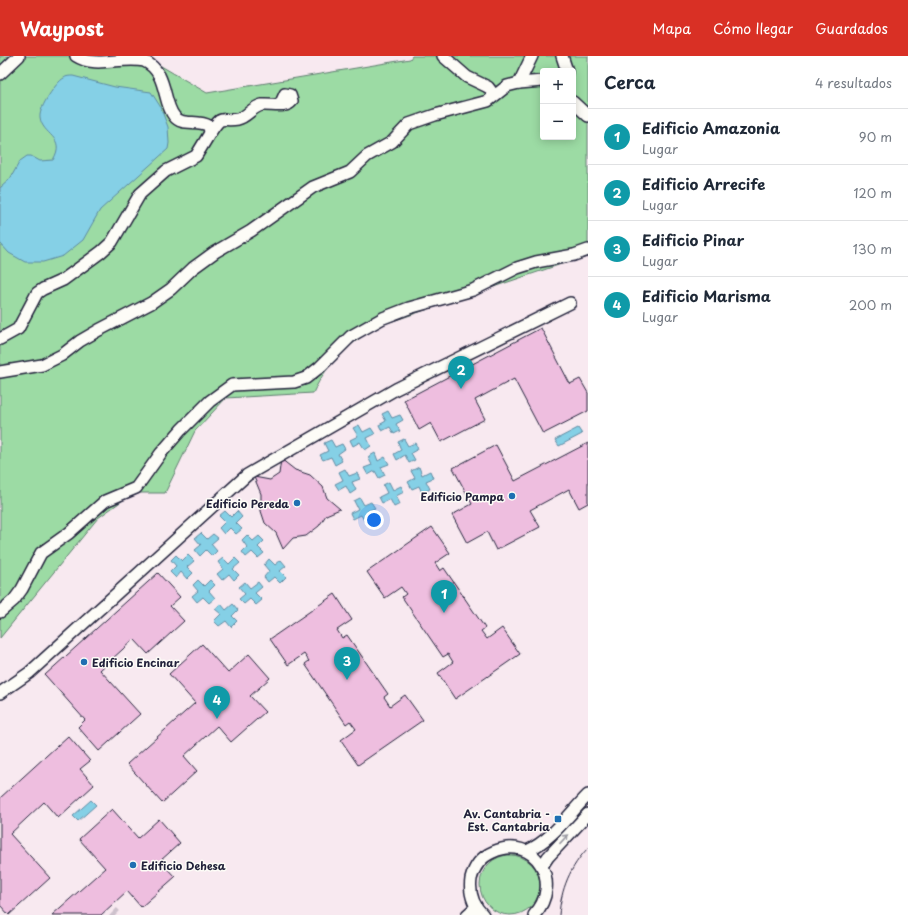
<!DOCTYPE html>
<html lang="es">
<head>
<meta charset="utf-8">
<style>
  :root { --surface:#fff; --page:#f6f6f7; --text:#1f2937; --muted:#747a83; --line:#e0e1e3; --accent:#d93025 }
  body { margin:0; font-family:"Playpen Sans",sans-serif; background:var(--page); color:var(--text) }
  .controls { position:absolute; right:12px; top:12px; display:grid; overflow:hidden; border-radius:4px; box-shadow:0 2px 10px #0003 }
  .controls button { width:36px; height:36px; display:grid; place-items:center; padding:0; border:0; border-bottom:1px solid var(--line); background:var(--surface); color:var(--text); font:20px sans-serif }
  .you { position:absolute; left:374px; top:464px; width:14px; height:14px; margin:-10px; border:3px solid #fff; border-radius:50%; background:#1a73e8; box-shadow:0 0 0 6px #1a73e833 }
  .badge { display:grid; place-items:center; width:26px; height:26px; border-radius:50%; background:var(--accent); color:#fff; font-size:13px; font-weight:700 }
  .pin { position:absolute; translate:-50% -33px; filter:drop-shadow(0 1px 2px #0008) }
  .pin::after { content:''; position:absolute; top:21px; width:14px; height:12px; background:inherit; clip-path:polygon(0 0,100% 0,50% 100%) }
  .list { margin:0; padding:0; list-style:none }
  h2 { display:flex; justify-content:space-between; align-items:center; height:52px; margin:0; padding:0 16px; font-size:17px }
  h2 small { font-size:13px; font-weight:400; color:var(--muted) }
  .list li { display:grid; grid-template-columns:26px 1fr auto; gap:12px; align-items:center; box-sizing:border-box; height:56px; padding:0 16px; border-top:1px solid var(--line) }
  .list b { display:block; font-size:15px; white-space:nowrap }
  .list p { margin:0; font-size:13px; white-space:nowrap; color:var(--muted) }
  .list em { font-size:13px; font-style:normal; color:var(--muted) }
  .map { position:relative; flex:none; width:588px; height:859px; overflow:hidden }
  header { display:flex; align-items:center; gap:24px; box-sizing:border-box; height:56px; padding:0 20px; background:var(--accent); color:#fff }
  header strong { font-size:19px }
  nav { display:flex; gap:22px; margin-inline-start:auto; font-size:14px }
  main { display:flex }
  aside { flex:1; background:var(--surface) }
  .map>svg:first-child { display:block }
  .green { fill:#9cdba4; stroke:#5f7e70; fill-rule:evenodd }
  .water { fill:#85d0e6; stroke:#5d8aa2 }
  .building { fill:#eebedf; stroke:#22223b }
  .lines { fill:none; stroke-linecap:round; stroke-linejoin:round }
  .minor-tunnel { stroke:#cdc1cc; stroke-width:11; stroke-dasharray:11 5.5; stroke-linecap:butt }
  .minor-casing { stroke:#22223b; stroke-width:14 }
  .minor { stroke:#fdfcf7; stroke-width:11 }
  .tram { stroke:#22223b; stroke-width:1 }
  .oneway { stroke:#9a9aa2 }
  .poi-dot { fill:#1f6fb2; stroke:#fdfcf7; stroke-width:1.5 }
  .labels { text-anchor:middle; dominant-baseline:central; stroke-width:3; stroke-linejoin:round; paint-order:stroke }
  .poi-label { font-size:11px; font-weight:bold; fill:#22223b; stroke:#fdfcf7; text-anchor:end }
</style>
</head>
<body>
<header>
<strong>Waypost</strong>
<nav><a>Mapa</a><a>Cómo llegar</a><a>Guardados</a></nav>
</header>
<main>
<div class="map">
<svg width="588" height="859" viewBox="0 0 588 859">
  <rect width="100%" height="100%" fill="#f8e9f0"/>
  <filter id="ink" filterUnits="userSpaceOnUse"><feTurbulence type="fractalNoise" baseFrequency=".025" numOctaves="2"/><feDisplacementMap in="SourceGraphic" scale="8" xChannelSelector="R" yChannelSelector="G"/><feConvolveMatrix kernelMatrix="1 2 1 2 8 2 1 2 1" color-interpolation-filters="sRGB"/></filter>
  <g filter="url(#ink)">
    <g class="green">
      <path d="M0 0H144L207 37 410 3 412 0H588V199L378 270C348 289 328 305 313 337L226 342 195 375 165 437H133L98 462 0 582ZM543 15H573V81H543Z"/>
      <circle cx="510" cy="829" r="30"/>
    </g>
    <g class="water">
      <path d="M73 20 115 31 151 36 160 50 168 71 169 87 168 93 100 154 83 184 63 200 43 206H25L9 197 0 187V132L10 123 20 105 27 100H31L40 105 53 104C67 80 42 80 40 61 39 52 56 26 64 22 66 20 70 20 73 20Z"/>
      <path d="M388 355 392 362 400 359 403 364 396 368 400 375 394 378 390 371 382 375 379 369 386 365 382 358Z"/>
      <path d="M359 369 363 376 371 372 375 378 367 382 371 390 365 394 360 386 353 390 350 384 358 380 353 372Z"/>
      <path d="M578 372 582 378 559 390 555 384Z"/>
      <path d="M404 383 408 390 415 387 418 393 411 397 415 404 409 407 405 399 397 404 394 398 401 394 398 386Z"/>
      <path d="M331 384 335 391 342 388 345 393 338 398 342 405 335 409 331 401 323 404 320 399 328 395 324 387Z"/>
      <path d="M375 397 378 405 385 401 389 408 381 411 385 419 379 422 375 415 368 419 364 412 372 409 368 401Z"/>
      <path d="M419 411 422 419 430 415 433 422 426 425 430 433 422 437 419 430 412 433 408 426 415 422 411 415Z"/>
      <path d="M345 413 349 420 357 417 360 423 352 426 356 434 350 438 346 430 339 434 335 428 343 424 339 416Z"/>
      <path d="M389 426 393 434 401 430 404 436 396 440 400 448 394 451 390 443 382 447 379 441 387 437 383 429Z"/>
      <path d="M360 442 364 449 371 446 375 452 368 455 371 463 365 466 361 459 353 463 350 457 358 453 354 445Z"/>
      <path d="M225 455 231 461 237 455 242 461 236 467 242 473 236 478 230 472 224 478 219 472 225 466 219 460Z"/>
      <path d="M201 477 207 483 213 478 218 482 211 488 217 495 212 500 206 494 200 500 195 494 201 489 195 482Z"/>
      <path d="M247 479 253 485 259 480 264 485 258 491 264 497 258 502 252 496 246 501 242 496 247 491 242 484Z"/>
      <path d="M176 499 182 505 188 499 194 505 187 511 193 517 187 523 181 516 176 522 170 516 176 510 171 504Z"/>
      <path d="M223 502 229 508 235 502 240 507 233 513 239 519 234 524 229 518 222 524 217 518 223 513 218 506Z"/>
      <path d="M269 503 275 509 281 504 286 510 280 515 286 521 280 527 274 521 268 526 264 521 269 515 264 509Z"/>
      <path d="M198 524 204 530 210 524 215 529 209 535 215 542 209 547 203 541 197 546 192 540 198 535 193 529Z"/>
      <path d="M245 526 250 532 258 526 262 531 255 537 262 544 256 549 250 543 244 548 239 543 245 538 239 531Z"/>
      <path d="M221 548 226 554 233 548 238 554 232 560 237 565 231 571 226 565 219 570 214 565 221 558 215 553Z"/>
      <path d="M91 744 96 749 78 765 73 760Z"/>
    </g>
    <g class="building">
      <path d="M541 272 570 328 580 323 588 337V355L543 378 514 323 475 344 485 363 441 386 431 367 419 374 404 344Z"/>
      <path d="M588 387V447L579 452 569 433 530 454 540 471 496 494 487 476 467 487 452 459 472 448 453 412 496 389 515 425Z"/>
      <path d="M281 403 295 414 310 419 323 431 327 442 340 453 326 459 319 470 306 480 293 482 283 493 276 477 265 467 261 455V438L254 421 270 424 279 418Z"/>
      <path d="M432 471 450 497 435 507 440 515 444 512 485 572 481 575 487 583 502 572 520 598 455 643 438 617 453 606 448 598 443 601 402 541 406 538 401 531 385 542 367 516Z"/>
      <path d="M158 517 180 541 170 550 184 565 148 598 134 583 100 614 140 658 99 695 78 671 85 664 45 619Z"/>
      <path d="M335 538 352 564 337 574 342 582 347 579 388 638 384 641 390 650 405 639 423 664 358 709 341 684 356 673 350 665 346 668 305 608 309 605 304 598 288 609 270 583Z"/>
      <path d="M202 588 228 617 249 598 270 622 250 640 265 656 231 686 217 670 184 700 197 715 162 747 127 708 195 647 169 618Z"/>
      <path d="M68 680 90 705 80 713 94 729 58 762 44 746 10 778 50 822 9 859 0 849V742Z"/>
      <path d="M112 753 138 782 159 763 180 787 160 805 175 821 141 851 127 835 101 859H52L105 812 79 783Z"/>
    </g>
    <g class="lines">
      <path class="minor-tunnel" d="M113 856 116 859"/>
      <g class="minor-casing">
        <g id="minor">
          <path d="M443 0 467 21 488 31 494 39"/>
          <path d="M562 0 567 15"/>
          <path d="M0 18 19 0"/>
          <path d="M519 27 532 0"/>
          <path d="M573 46 588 60"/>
          <path d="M210 77C223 57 220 66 238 63 247 61 252 51 262 49 271 48 286 53 292 45L290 39 285 38 280 49"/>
          <path d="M0 283 18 273 37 237 43 233 63 224 101 196 112 186 140 138 166 115 196 100 210 77 209 70C198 63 182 71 174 60 162 45 168 16 144 5 121 0 96 13 76 0"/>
          <path d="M0 316 42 309 62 299 80 285 99 274 151 247 171 233 193 212 215 196 251 175 313 131 350 116 367 100 392 86 409 68 435 59 488 45 507 30 519 27 543 25"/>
          <path d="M0 556 14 544 22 533 41 497 69 477 105 445 136 432 161 397 181 374 210 345 232 329 294 326 306 322 320 311 351 280 383 262 409 252 473 234 517 212 536 206 574 199 588 194"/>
          <path d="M0 637 29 617 247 419 396 333 570 247"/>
          <path d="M527 795C552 784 569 758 588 739"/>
          <path d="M542 810 548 801 588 758"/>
          <path d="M467 859 476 851"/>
          <path d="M483 859C473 849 469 837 471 823 474 811 481 801 493 796 535 777 564 827 534 859"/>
        </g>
      </g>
      <use href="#minor" class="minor"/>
      <path class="tram" d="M559 859C561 833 570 811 588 792"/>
    </g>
    <defs><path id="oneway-shaft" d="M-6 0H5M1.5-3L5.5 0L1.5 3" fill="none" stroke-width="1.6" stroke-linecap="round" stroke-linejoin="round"/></defs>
    <use class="oneway" href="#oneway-shaft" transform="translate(564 783) rotate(-47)"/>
  </g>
  <g class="poi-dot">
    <circle cx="512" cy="440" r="4"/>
    <circle cx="297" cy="447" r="4"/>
    <circle cx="84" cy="606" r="4"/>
    <rect x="554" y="759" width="8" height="8" rx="2"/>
    <circle cx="133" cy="809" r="4"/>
  </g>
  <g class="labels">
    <g class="poi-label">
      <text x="504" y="440">Edificio Pampa</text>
      <text x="289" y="447">Edificio Pereda</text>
      <text x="92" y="606" text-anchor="start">Edificio Encinar</text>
      <text x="550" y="757">Av. Cantabria -<tspan x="550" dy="13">Est. Cantabria</tspan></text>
      <text x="141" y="809" text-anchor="start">Edificio Dehesa</text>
    </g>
  </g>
</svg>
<div class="controls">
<button>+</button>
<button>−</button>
</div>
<div class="you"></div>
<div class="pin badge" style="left:444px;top:557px;background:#0f9aa8">1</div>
<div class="pin badge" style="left:461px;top:333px;background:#0f9aa8">2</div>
<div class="pin badge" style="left:347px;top:624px;background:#0f9aa8">3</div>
<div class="pin badge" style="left:217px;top:663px;background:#0f9aa8">4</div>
</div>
<aside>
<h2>Cerca<small>4 resultados</small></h2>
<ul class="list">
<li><span class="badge" style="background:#0f9aa8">1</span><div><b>Edificio Amazonia</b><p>Lugar</p></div><em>90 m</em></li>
<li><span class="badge" style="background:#0f9aa8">2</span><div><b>Edificio Arrecife</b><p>Lugar</p></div><em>120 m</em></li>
<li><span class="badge" style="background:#0f9aa8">3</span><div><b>Edificio Pinar</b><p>Lugar</p></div><em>130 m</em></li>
<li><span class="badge" style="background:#0f9aa8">4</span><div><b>Edificio Marisma</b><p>Lugar</p></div><em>200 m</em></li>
</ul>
</aside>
</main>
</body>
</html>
